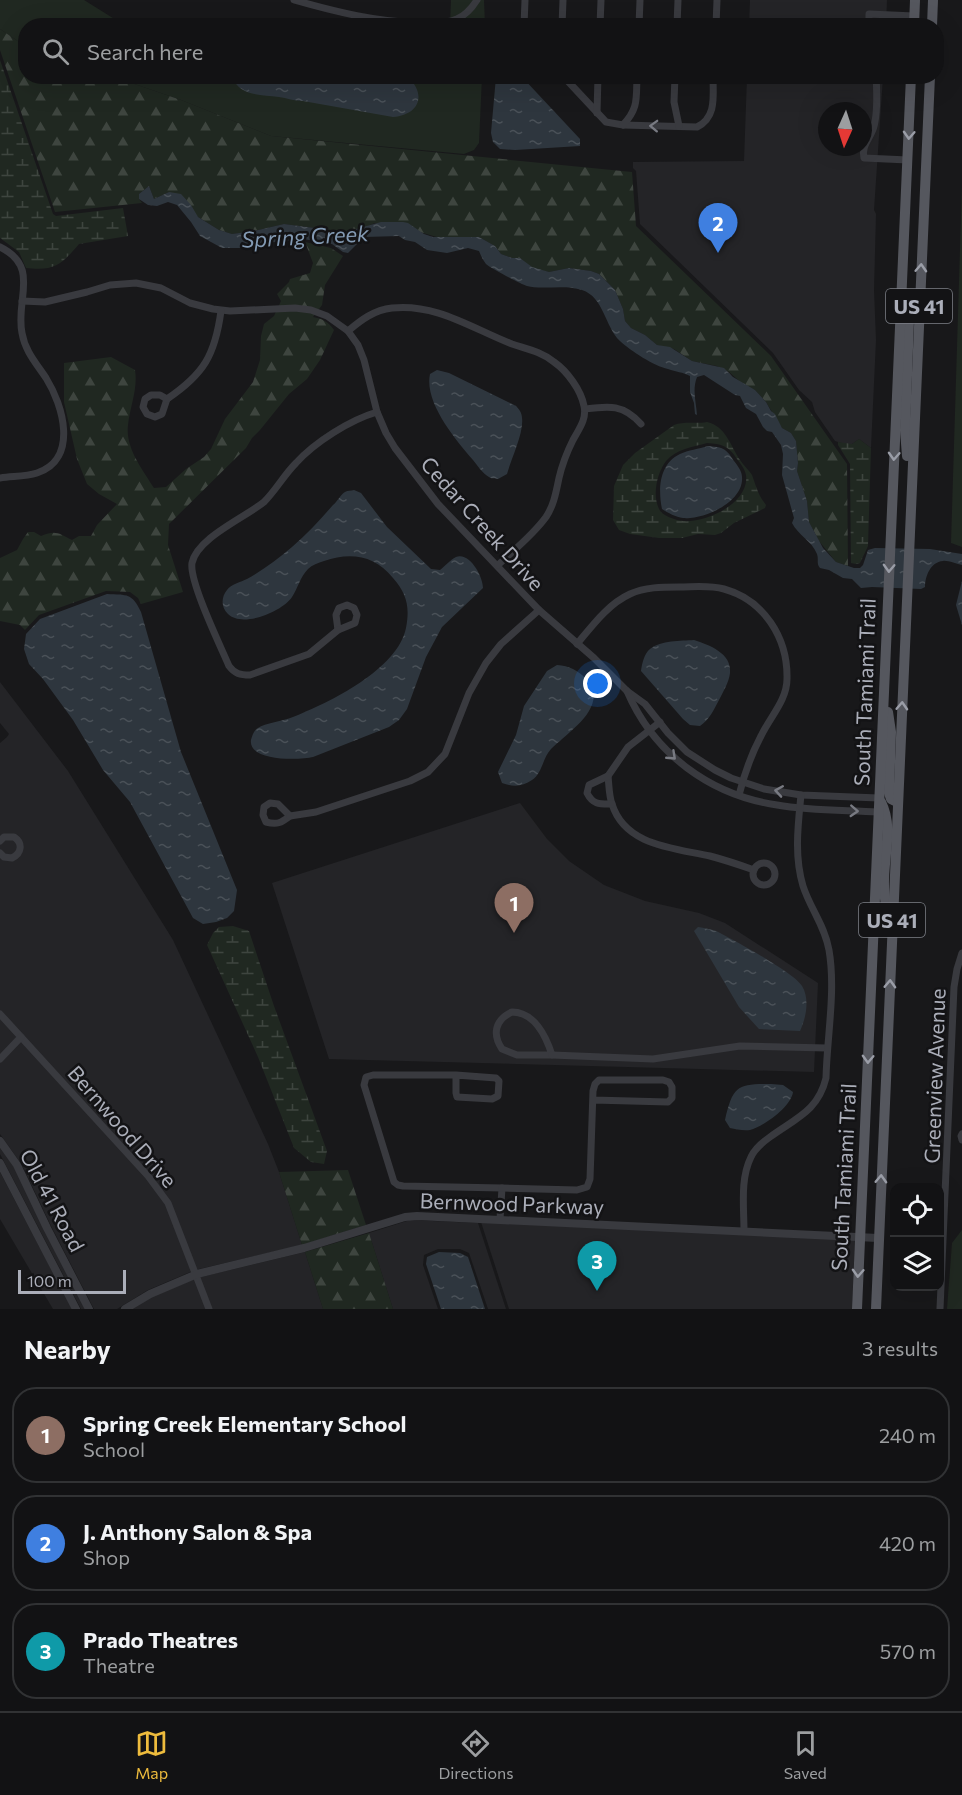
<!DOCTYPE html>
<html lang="en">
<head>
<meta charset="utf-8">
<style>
  :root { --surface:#121214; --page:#1b1b1d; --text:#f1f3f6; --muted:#9c9ea0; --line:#313234; --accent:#edbb3d }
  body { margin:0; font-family:Commissioner,sans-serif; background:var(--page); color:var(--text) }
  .controls { position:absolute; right:18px; bottom:18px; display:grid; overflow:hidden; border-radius:12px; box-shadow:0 6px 24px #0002 }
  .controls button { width:54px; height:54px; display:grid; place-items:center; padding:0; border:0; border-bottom:2px solid var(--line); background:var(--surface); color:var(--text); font:30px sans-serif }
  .compass { position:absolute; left:818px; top:102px; width:54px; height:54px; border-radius:50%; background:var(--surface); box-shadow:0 6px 24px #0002; rotate:183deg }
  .scale { position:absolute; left:18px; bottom:15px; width:108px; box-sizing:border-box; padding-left:6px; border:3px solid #abaeb9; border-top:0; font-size:16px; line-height:21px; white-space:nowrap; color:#abaeb9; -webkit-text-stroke:4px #131315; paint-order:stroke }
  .you { position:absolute; left:598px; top:684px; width:21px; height:21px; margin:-15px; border:4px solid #fff; border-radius:50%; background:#1a73e8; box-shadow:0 0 0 9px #1a73e833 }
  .badge { display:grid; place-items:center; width:39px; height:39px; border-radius:50%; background:var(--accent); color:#fff; font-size:20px; font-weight:700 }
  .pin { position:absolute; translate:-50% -50px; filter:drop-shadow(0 2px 3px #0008) }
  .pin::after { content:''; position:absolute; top:32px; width:21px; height:18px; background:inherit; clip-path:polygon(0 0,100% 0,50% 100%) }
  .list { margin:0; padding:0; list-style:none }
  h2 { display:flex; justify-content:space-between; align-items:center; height:78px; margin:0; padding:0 24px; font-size:26px }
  h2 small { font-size:20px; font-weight:400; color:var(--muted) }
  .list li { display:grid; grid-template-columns:39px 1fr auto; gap:18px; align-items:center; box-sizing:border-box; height:96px; margin:0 12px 12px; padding:0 12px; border:2px solid var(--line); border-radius:24px }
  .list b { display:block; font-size:22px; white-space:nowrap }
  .list p { margin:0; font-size:20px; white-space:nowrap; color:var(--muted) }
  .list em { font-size:20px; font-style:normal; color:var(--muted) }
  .icon { flex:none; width:33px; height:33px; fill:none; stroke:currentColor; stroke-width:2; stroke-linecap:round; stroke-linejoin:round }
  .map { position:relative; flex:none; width:962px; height:1309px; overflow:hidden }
  .search { position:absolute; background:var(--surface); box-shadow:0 6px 24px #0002; left:18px; right:18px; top:18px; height:66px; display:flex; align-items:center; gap:15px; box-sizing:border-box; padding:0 21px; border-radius:24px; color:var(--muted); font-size:22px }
  .sheet { height:402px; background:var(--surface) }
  nav { display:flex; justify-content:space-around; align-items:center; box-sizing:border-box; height:84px; border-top:2px solid var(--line); background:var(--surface); font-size:16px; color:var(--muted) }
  nav a { display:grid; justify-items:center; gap:3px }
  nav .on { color:var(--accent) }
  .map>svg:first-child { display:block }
  .built { fill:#242427; fill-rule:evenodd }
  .green { fill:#202821 }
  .forest { fill:url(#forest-firs) }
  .wetland { fill:url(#wetland-marsh); fill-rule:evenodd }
  .water { fill:url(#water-ripples) }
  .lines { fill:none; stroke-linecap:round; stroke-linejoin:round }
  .minor { stroke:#393a3f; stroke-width:7 }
  .tertiary { stroke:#393a3f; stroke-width:8 }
  .primary { stroke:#55575e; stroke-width:10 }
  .oneway { stroke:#787a82 }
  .oneway2 { stroke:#9a9da7 }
  .labels { text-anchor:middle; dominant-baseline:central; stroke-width:5; stroke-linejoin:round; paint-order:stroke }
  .shield { fill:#131315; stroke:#7d8088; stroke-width:1.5 }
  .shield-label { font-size:20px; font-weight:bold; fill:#abaeb9 }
  .street-label { font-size:21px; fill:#abaeb9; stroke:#131315 }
  .water-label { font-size:22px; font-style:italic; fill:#839ab3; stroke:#131315 }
</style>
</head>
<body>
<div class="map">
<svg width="962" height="1309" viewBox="0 0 962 1309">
  <defs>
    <pattern id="forest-firs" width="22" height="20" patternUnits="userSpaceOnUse" patternTransform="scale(1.5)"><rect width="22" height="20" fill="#202821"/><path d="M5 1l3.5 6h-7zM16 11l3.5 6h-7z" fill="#3e453f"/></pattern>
    <pattern id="wetland-marsh" width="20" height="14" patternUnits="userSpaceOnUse" patternTransform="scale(1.5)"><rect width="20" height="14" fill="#202821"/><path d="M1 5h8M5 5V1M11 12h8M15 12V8" fill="none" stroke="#3e453f"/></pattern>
    <pattern id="water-ripples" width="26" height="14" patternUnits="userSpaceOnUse" patternTransform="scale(1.5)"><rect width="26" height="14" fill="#2e363e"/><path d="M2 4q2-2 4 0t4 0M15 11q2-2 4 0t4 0" fill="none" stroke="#4a5158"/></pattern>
  </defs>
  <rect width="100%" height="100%" fill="#18181a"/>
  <g class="built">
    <path d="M750 0H887L886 25 749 26Z"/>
    <path d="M747 77H883L874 210 876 214 874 290 876 340 871 448 859 439 852 444H845L835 441 815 412 812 402 799 390 773 353 640 224 636 171 633 168V162L744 161ZM827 111H863V147H827Z"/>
    <path d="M0 682 68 771 173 940 268 1144 279 1172 302 1245 195 1270 148 1290 117 1309H94L51 1226 22 1165 0 1134V743L7 737 9 734 0 723Z"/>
    <path d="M520 803 547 839 569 861 604 885 645 901 699 913 725 923 818 983 814 1072 329 1059 272 883Z"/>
    <path d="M0 1148 14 1167 85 1309H81L0 1154Z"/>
    <path d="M0 1172 72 1309H53L0 1219Z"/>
    <path d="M410 1220 478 1223 506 1309H488L469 1253 460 1249H438L424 1255 423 1265 438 1309H393L369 1233Z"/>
    <path d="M481 1222 855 1240 852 1309H509Z"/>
    <path d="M305 1252 323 1309H132L151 1297 197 1278Z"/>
  </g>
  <g class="green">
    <path d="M0 0H84L124 25 26 26 25 46 0 29Z"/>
    <path d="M451 0H484L485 25 450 26Z"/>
    <path d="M114 77H482L479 143 474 150 464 154 271 136 181 100Z"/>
    <path d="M962 184V547L951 543Z"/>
    <path d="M962 1230V1309H947L952 1243Z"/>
  </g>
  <g class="forest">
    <path d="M0 29 25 46 26 76 114 77 181 100 271 136 632 172 636 226 771 356 847 464 848 566 836 562 819 541 809 522 807 501 797 471 798 463 796 441 791 433 782 428 766 402 755 390 744 385 729 372 717 366 692 361 674 349 657 345 645 335 631 328 625 321 623 309 615 290 599 274 591 271 569 268 549 272 532 268 520 258H512L501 254 495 246 479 237 440 238 420 232 375 223 357 230 345 232 284 224 254 231 232 234 219 230 198 217 169 192 154 199 149 186 139 194V199L142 203 55 212 0 50Z"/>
    <path d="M305 242 331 248 343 256 325 285 322 305 313 317C322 319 328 321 334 330L320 360 307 379 289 394 260 430 252 438 246 448 169 524 168 545 183 592 141 604 138 598 130 592 106 591 39 615 25 630 20 625 0 621V558L17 550 23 539 28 532H34L41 536C56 530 58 533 72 540L79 536H91L97 525 117 504 99 494 87 484 77 459 64 402V363L111 357 135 370C138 389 130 406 128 425 125 448 143 470 154 488L166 487 186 469 204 457 211 449 225 419 253 382 260 360 261 336 264 324 274 316 281 301 277 294 289 282 290 279 310 273 313 263Z"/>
    <path d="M348 1170 366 1225 302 1245 279 1172Z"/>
    <path d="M369 1233 393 1309H323L305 1252Z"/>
  </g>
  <g class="wetland">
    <path d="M0 60 53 214 56 216 123 208 128 236 79 244C61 265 55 271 26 268L19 252 0 238Z"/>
    <path d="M707 422C726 426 731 447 740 460 744 466 749 470 752 475 756 486 758 495 766 505L765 508 734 523 721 533 715 535 698 534 682 538H659L630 534 619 530 613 520 614 486 623 465 635 453 674 425C684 421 697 424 707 422ZM707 443C722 444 729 446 737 459 740 463 745 469 746 475 750 503 706 523 683 521 675 520 662 516 659 509 652 495 657 473 666 461 676 449 693 447 707 443Z"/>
    <path d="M859 439 871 448 868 546 860 563 856 564 851 563 850 464 838 445V442L852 444Z"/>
    <path d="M233 926 249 931 274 1006 327 1151 324 1164 311 1162 294 1148 258 1057 207 945 213 933 219 927Z"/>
  </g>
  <g class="water">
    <path d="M232 77H408C427 95 419 115 393 117L303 101C294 101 287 98 279 97 261 94 240 97 232 77Z"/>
    <path d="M496 77H522L580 139V146L515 150 500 149 493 142 491 133Z"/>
    <path d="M149 186 154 199 169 192 181 194 191 205 198 217 219 230 232 234 254 231 284 224 345 232 381 222H403L408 223 424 234 433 237H479L495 246 501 254 512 258H520L532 267 549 272 569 268 591 271 599 274 615 290 623 309 625 321 631 328 645 335 657 345 670 347 692 361 724 368 733 377 755 390 766 402 771 411 775 414 782 428 791 433 796 441 798 463 797 471 807 501 809 522 823 548 836 562 854 568H860L863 565 868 550 875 548 930 549 962 554V565C957 564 947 560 943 561 930 562 925 577 925 587L921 589 872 587 861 588 852 579 843 578 829 570 820 568C816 563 819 560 817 554 812 541 798 535 792 523L794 518 782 475 783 454 781 445 772 432 767 431 763 427 756 414 746 408 740 396 735 395 704 375 697 377C692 390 696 401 697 415L695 414 694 403 690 392V376C683 372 676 372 668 369 654 366 631 351 620 341 605 327 604 297 582 290 565 284 543 290 527 286 521 284 490 268 486 264 483 260 481 256 479 251L468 248 447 253 427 250 415 242 405 240 399 236 364 237 348 253 343 252 332 244 298 238 289 241 262 243 247 248H222L200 236 191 222 177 205 168 202 157 206 148 205 139 199V194Z"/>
    <path d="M437 370 449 373 516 406C519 409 522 413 522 418 524 433 511 459 507 474L498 479C495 478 491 479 489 477 483 474 477 465 473 460 455 439 424 402 430 374Z"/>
    <path d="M708 446C722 447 726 448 734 461 737 465 742 471 742 477 744 502 704 520 683 518 676 517 668 513 662 509 658 489 659 464 680 454 688 450 699 449 708 446Z"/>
    <path d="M354 490 361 493 387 527 431 569 440 570C445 566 450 560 456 557 470 552 483 577 483 588L442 627 426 657 407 709 399 720 389 727 313 757C300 760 248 762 251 740 252 736 254 730 258 728 265 723 283 721 293 717 329 703 398 669 406 628 410 607 407 594 393 578 375 555 350 552 324 561 318 563 312 565 308 569 300 577 298 588 292 597 282 612 242 628 228 614 221 608 221 597 227 590 231 584 241 582 247 579 263 570 278 559 292 547 307 534 320 520 333 505 337 502 341 494 345 492 348 490 351 491 354 490Z"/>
    <path d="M962 581V625L956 605Z"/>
    <path d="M107 594C127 595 132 593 141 612L181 752 237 890 234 911 227 918 216 922 203 924 193 918 130 802 103 770 73 720 43 679 29 664 24 649 26 634 40 619Z"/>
    <path d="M694 640C709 645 732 653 730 673 729 682 723 692 719 700 713 711 710 719 700 726L690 725 683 719 641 671C642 664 644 654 650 649 661 640 681 641 694 640Z"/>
    <path d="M557 665C569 666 578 670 586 679 611 706 568 732 551 749 543 757 542 774 532 780 522 787 513 787 502 783L498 772 516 735 524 706 547 671Z"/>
    <path d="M698 927C704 928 711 929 716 931 732 939 795 973 802 986 810 999 806 1018 800 1031L759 1029 739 1007 694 931Z"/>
    <path d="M771 1084 783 1085 793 1092C791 1107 764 1126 750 1130 743 1131 736 1129 730 1128L725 1120C733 1085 738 1084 771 1084Z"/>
    <path d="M439 1252 460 1253 468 1257 485 1309H441L426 1264 427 1257Z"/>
  </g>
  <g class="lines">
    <g class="minor">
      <path d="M294 0C336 12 377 22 421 23 433 23 446 24 457 19 466 15 472 8 477 0"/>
      <path d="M524 26 525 0"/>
      <path d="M562 26 563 0"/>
      <path d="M600 26 601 0"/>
      <path d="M639 26 640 0"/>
      <path d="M677 26 678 0"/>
      <path d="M716 26 717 0"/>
      <path d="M869 26V14L914 16"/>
      <path d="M563 76 606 122 623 125 697 127C717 117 713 96 713 76"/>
      <path d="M675 76 674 102 679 126"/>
      <path d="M876 76C877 92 878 111 874 126 871 138 861 145 864 158L908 160"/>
      <path d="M597 113 598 76"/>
      <path d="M623 125C639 108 636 98 637 76"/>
      <path d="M0 247C41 267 15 300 22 333 25 351 36 363 46 378 63 405 79 459 37 473 25 477 12 476 0 478"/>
      <path d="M22 301 45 302 87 292 110 285 136 283 161 288 190 303 213 309 230 311 295 308 311 310 327 316 348 331 358 345 364 360 377 412 386 433 395 448 438 504 539 610 594 658 627 691 645 704 668 733 687 752 715 770 731 778 764 789 801 795 879 798"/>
      <path d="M348 331C361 320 374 310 392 308 436 303 473 329 512 344 527 349 542 352 554 362 567 371 581 390 584 406 587 419 579 429 573 440 567 452 562 465 559 478 556 492 554 505 546 517 533 535 514 550 498 565"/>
      <path d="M151 395H160L167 399 162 414 155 417 147 414 143 407 145 399Z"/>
      <path d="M167 399C204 374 215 355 221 311"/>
      <path d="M585 409C609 406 623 404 641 424"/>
      <path d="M347 605 354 608 357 615 355 623 338 630 336 615 339 608Z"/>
      <path d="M338 630 309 654 250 675C240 675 235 674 229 666 220 645 189 581 192 563 197 538 244 518 264 502 276 490 284 475 296 463 315 442 350 420 377 412"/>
      <path d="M577 644C592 626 608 604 630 594 645 587 662 587 679 587 694 587 709 585 724 589 764 600 788 638 787 679 787 700 770 717 761 736 751 755 744 775 739 795"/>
      <path d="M627 691C654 754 710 795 777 805 811 811 845 810 878 812"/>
      <path d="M660 722 628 747 608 776C609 785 609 796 612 804 625 846 674 848 710 856 725 860 740 865 754 870"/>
      <path d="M608 776 589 785 587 793C593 805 600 804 612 804"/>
      <path d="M270 803 278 804 290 816C281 823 277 825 266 822L263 815 264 807Z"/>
      <path d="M290 816 316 812 410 781 428 772 445 754 469 693 486 663 501 644 539 610"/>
      <path d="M0 841 4 837H14C23 843 22 853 12 858L4 857 0 853"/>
      <circle cx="764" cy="874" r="11"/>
      <path d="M512 1012C534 1012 546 1036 552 1055H517L502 1049C492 1034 495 1020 512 1012Z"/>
      <path d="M0 1014 148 1176 168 1203 209 1309"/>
      <path d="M552 1055 653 1059 740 1046 827 1048"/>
      <path d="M0 1059 21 1037"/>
      <path d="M456 1075 496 1078 499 1081 498 1096 492 1099 457 1097 456 1093V1075H373L366 1077 364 1085 394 1182 398 1185 403 1186 502 1188 500 1219"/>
      <path d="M962 1134 961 1136 962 1140"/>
      <path d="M502 1188 577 1190 587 1187 590 1179 593 1091 595 1084 599 1080H663L669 1082 672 1087V1098L668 1102 593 1100"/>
      <path d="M744 1231C744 1207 740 1179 751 1157 755 1148 763 1142 770 1137 796 1118 818 1111 826 1078 827 1036 836 991 829 950 825 926 810 908 803 886 794 856 798 825 801 795"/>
      <path d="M940 1309 954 987 957 969 962 953"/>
    </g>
    <g class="tertiary">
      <path d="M0 1141 17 1165 47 1228 89 1309"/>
      <path d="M0 1163 76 1309"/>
      <path d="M125 1309 150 1294 197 1274 304 1248 405 1217 417 1216 878 1238"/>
    </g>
    <g class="primary">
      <path d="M914 26 915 0"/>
      <path d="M932 26 933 0"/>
      <path d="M901 311 907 316 909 320 905 430 907 456"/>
      <path d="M888 712 891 732 889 793 891 799 897 802"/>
      <path d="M881 802C894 828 883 857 884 886 884 895 886 904 887 914"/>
      <path d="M857 1309 911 76"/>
      <path d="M876 1309 930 76"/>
    </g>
  </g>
  <defs><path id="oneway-chevron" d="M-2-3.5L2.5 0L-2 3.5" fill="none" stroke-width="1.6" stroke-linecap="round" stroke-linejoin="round" transform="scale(1.5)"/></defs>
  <g class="oneway">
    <use href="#oneway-chevron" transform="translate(654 126) rotate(-178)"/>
    <use href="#oneway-chevron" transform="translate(672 756) rotate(43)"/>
    <use href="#oneway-chevron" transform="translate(779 791) rotate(-171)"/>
    <use href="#oneway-chevron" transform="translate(854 811) rotate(3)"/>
  </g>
  <g class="oneway2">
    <use href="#oneway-chevron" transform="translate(909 135) rotate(93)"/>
    <use href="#oneway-chevron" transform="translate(921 268) rotate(-87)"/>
    <use href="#oneway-chevron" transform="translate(894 456) rotate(93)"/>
    <use href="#oneway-chevron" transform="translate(889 568) rotate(92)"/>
    <use href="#oneway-chevron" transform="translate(902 706) rotate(-87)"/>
    <use href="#oneway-chevron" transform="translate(890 984) rotate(-88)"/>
    <use href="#oneway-chevron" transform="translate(868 1059) rotate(92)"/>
    <use href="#oneway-chevron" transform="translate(881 1179) rotate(-88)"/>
    <use href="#oneway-chevron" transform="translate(858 1273) rotate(93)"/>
  </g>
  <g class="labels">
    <g class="shield">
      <rect x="886" y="289" width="66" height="34" rx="4.5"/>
      <rect x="859" y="903" width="66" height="34" rx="4.5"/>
    </g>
    <g class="shield-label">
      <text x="919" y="306">US 41</text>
      <text x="892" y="920">US 41</text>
    </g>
    <g class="street-label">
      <text transform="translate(483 523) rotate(48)">Cedar Creek Drive</text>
      <text transform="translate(864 692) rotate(-88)">South Tamiami Trail</text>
      <text transform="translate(934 1076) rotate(-88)">Greenview Avenue</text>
      <text transform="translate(123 1126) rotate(49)">Bernwood Drive</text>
      <text transform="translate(843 1177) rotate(-87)">South Tamiami Trail</text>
      <text transform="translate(53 1200) rotate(62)">Old 41 Road</text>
      <text transform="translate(512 1203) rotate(2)">Bernwood Parkway</text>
    </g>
    <g class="water-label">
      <text transform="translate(305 236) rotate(-3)">Spring Creek</text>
    </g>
  </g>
</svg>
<div class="controls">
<button><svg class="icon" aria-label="locate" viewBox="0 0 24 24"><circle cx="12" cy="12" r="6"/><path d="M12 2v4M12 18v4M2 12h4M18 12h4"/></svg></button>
<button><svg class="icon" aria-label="layers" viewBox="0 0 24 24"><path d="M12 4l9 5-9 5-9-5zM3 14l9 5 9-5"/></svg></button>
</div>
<svg class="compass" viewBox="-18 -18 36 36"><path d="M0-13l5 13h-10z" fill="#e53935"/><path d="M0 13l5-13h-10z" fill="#9c9ea0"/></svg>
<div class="scale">100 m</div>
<div class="you"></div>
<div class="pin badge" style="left:514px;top:933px;background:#8d6e63">1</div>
<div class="pin badge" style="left:718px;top:253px;background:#3f7fe0">2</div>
<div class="pin badge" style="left:597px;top:1291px;background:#0f9aa8">3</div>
<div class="search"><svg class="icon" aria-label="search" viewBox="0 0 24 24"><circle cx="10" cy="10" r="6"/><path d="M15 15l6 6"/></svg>Search here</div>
</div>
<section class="sheet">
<h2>Nearby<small>3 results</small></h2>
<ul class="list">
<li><span class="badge" style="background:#8d6e63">1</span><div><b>Spring Creek Elementary School</b><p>School</p></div><em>240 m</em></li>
<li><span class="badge" style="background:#3f7fe0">2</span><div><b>J. Anthony Salon &amp; Spa</b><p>Shop</p></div><em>420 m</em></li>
<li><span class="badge" style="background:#0f9aa8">3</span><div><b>Prado Theatres</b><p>Theatre</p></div><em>570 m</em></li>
</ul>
</section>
<nav>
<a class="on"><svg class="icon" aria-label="map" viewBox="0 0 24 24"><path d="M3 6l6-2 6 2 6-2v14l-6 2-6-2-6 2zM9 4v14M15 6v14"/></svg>Map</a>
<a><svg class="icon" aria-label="directions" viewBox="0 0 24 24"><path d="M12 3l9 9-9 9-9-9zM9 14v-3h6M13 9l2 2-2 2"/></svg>Directions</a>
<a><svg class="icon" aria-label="saved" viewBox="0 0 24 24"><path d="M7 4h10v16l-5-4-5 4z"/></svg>Saved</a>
</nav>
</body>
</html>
